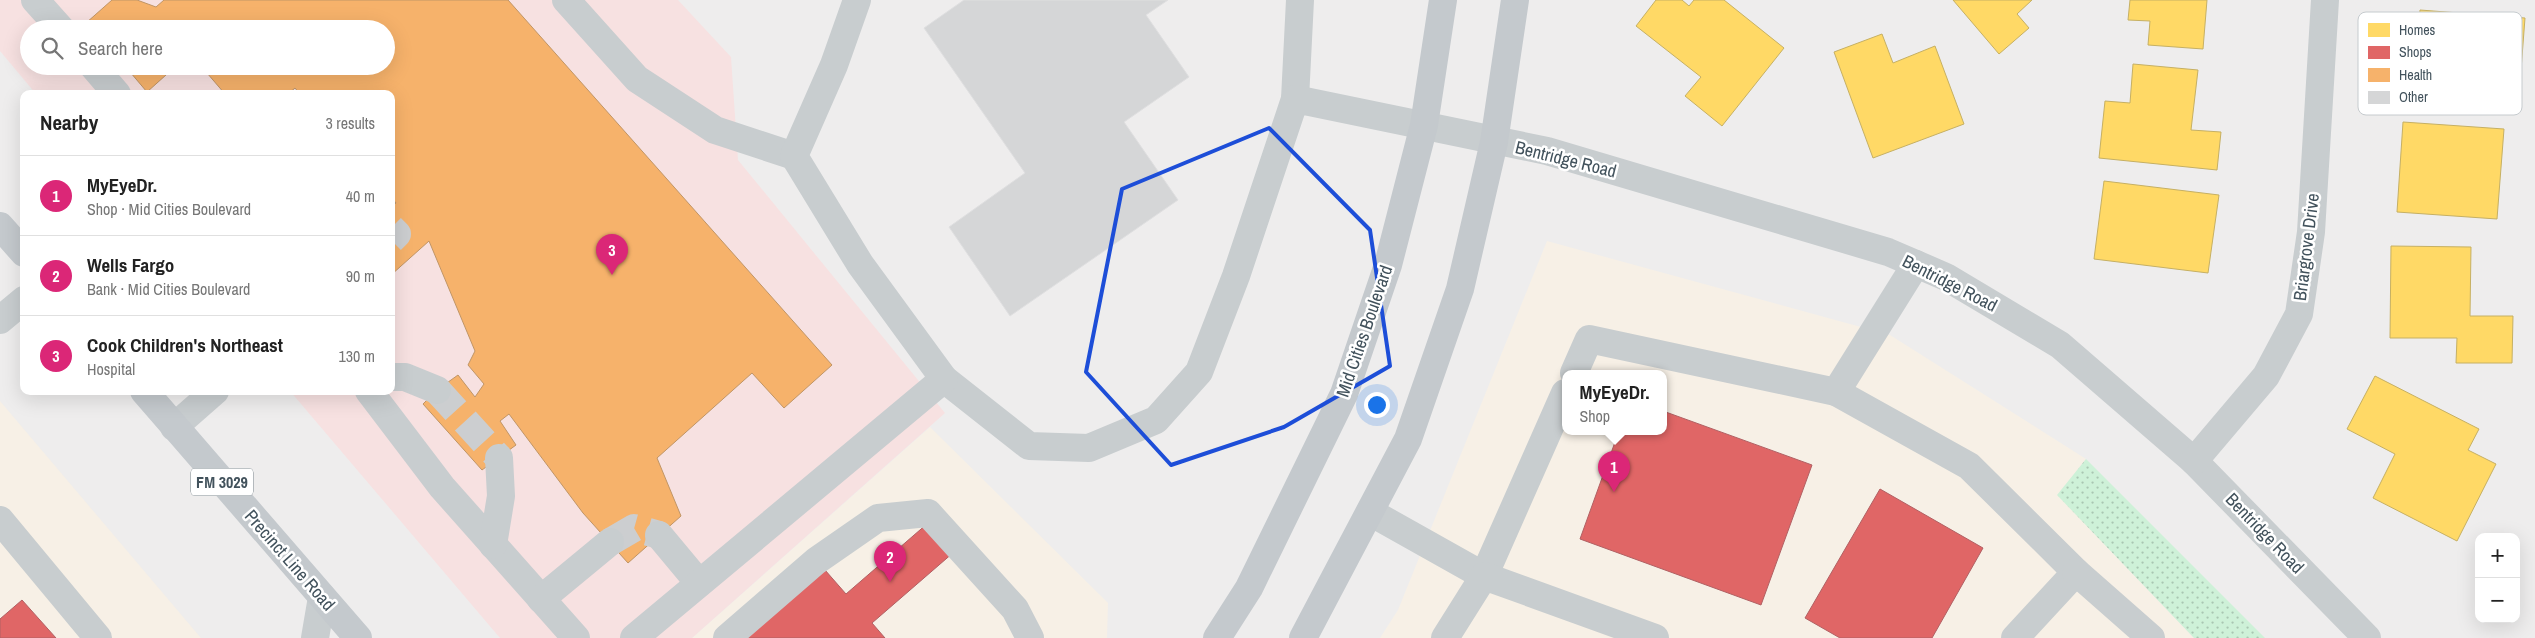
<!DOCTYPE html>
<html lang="en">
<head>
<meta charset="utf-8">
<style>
  :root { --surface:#fff; --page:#f6f6f6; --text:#222; --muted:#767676; --line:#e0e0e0; --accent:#db2777 }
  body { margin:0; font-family:"Archivo Narrow",sans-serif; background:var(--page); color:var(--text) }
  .controls { position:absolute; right:15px; bottom:15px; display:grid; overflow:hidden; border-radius:10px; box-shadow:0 5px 20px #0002 }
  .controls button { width:45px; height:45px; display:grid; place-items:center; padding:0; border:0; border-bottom:1px solid var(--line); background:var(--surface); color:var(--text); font:25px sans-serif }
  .you { position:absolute; left:1376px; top:404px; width:18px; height:18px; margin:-12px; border:4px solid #fff; border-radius:50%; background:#1a73e8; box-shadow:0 0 0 8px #1a73e833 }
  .badge { display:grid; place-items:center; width:32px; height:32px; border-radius:50%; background:var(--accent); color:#fff; font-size:16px; font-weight:700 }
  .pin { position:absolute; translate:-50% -41px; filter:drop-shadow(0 1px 2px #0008) }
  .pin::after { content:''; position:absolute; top:26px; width:18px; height:15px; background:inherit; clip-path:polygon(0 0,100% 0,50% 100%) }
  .popup { position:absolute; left:1562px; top:370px; width:105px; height:65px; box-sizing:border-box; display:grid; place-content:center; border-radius:10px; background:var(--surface); filter:drop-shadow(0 1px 4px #0005); font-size:16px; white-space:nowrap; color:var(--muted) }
  .popup b { font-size:19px; color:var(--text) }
  .popup::after { content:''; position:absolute; left:50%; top:100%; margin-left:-10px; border:10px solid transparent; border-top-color:var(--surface) }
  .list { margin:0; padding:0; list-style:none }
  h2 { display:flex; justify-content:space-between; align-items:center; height:65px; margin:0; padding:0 20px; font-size:21px }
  h2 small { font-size:16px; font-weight:400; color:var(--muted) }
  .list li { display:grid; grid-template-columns:32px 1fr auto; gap:15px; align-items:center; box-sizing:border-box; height:80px; padding:0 20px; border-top:1px solid var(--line) }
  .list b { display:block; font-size:19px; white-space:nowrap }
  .list p { margin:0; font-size:16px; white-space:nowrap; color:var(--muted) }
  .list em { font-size:16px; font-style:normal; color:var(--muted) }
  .icon { flex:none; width:28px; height:28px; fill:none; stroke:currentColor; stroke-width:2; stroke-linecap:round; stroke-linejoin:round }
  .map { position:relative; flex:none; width:2535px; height:638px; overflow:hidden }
  .search { position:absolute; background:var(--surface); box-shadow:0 5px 20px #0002; left:20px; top:20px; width:375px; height:55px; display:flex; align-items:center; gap:12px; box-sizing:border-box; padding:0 18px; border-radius:28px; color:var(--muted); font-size:19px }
  .panel { position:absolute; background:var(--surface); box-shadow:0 5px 20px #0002; left:20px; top:90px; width:375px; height:305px; border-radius:10px }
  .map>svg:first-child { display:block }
  .commercial { fill:#f7f0e6; fill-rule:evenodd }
  .medical { fill:#f7e1e1; fill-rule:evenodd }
  .grass { fill:url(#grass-dots) }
  .homes { fill:#ffd966; stroke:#c6b063 }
  .shops { fill:#e06666; stroke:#b16063 }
  .health { fill:#f6b26b; stroke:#c09566 }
  .building { fill:#d5d6d7; stroke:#dfdfe0 }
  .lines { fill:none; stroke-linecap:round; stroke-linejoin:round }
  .minor-tunnel { stroke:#ccced0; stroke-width:28; stroke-dasharray:28 14; stroke-linecap:butt }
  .minor { stroke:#c8cdcf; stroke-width:28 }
  .major { stroke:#c4c9cd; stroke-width:28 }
  .marked { fill:none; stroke:#1d4ed8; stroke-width:4; stroke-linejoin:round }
  .labels { text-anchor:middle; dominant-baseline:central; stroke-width:5; stroke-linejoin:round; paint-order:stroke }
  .shield { fill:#fff; stroke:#7b868d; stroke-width:1 }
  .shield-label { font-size:16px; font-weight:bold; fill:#42525c }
  .street-label { font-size:18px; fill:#42525c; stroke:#fff }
  .key { fill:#fff; stroke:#c6cbce; stroke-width:1 }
  .key-label { font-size:14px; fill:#42525c }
</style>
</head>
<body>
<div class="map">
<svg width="2535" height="638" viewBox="0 0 2535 638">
  <defs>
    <pattern id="grass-dots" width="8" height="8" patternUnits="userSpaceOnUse" patternTransform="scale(1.25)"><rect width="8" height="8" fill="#cef1d8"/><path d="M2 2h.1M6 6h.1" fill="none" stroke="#a9c6b2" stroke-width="1.8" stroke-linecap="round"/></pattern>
  </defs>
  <rect width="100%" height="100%" fill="#eeeded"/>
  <g class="commercial">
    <path d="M1547 241 1890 335 2086 459 2058 495 2194 638H1380L1398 610ZM1565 373H1663V431H1565Z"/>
    <path d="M0 401 201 638H0Z"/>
    <path d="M930 427 1108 603 1107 638H692Z"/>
  </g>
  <path class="medical" d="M0 0H678L731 57 738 160 945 413 692 638H500L290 391H391V94H36L0 51ZM29 29H386V66H29Z"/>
  <path class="grass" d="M2086 459 2265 638H2194L2057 495Z"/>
  <g class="homes">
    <path d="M1656 0H1682L1689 6 1694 0H1724L1784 48 1722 126 1685 96 1701 77 1636 26Z"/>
    <path d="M1953 0H2032L2017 14 2029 28 1999 54Z"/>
    <path d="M2130 0H2207L2203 49 2148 45 2150 21 2128 20Z"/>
    <path d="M2420 10 2525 18 2519 96 2415 89Z"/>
    <path d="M1882 34 1893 63 1935 46 1964 124 1873 158 1834 52Z"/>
    <path d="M2133 64 2198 70 2191 130 2221 132 2217 170 2099 158 2105 101 2130 103Z"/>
    <path d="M2403 122 2504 129 2497 219 2397 212Z"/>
    <path d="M2104 181 2219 195 2208 273 2094 259Z"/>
    <path d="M2391 246 2471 247 2470 316H2513L2512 363H2456L2457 338H2390Z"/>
    <path d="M2375 376 2479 429 2468 450 2496 464 2457 541 2373 498 2395 454 2347 429Z"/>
  </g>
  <g class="shops">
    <path d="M1663 411 1812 465 1761 605 1580 539 1619 431H1663Z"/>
    <path d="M1880 489 1983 548 1932 638H1840L1805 618Z"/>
    <path d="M928 523 954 552 872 623 885 638H747L825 570 846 594Z"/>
    <path d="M22 600 56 638H0V619Z"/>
  </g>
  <g class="health">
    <path d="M112 0H137L156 7 164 0H508L832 365 784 408 752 373 657 458 681 516 628 563 583 513 509 414 500 421 516 445 482 470 423 404 437 390 458 375 475 397 484 384 468 365 475 351 429 241 391 275V207L396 203 391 197V94H300L295 88 288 94H225L201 66H386V29H92L86 23Z"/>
    <path d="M125 66H176L147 92Z"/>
  </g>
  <path class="building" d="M964 0H1168L1146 15 1189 77 1124 122 1178 200 1010 316 949 227 1025 173 924 28Z"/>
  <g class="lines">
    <g class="minor-tunnel">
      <path d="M391 228 397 234 391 240"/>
      <path d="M437 390 499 458"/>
      <path d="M610 542 634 528 659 535"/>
    </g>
    <g class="minor">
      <path d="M35 0 61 29"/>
      <path d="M566 0 637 79 715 130 794 156"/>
      <path d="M93 66 117 94"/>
      <path d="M1295 99 1300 0"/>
      <path d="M0 320 24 300"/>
      <path d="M1574 373 1589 339 1836 392 1916 264"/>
      <path d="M391 377H405L437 390"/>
      <path d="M944 379 1029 446 1089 448 1156 420 1199 372 1236 276 1295 99 1547 151 1888 252 1946 277 2060 345 2194 461 2367 638"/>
      <path d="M369 391 442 487 576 638"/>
      <path d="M1836 392 1969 466 2076 572 2015 638"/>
      <path d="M174 427 215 391"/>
      <path d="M2194 461 2266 376 2299 314 2311 232 2325 0"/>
      <path d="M1370 512 1484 576 1565 393"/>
      <path d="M0 520 98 638"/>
      <path d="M659 535 699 583"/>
      <path d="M493 545 501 496 499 458"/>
      <path d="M2076 572 2151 638"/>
      <path d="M541 599 610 542"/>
      <path d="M315 638 322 597"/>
      <path d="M634 638 944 379 860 264 794 156 834 65 857 0"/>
      <path d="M727 638 816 561 878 518 928 513 1015 609 1030 638"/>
      <path d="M1445 638 1484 576 1655 638"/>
    </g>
    <g class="major">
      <path d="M0 226 24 253"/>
      <path d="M144 391 358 638"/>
      <path d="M1217 638 1249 588 1344 394 1388 265 1424 125 1443 0"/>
      <path d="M1303 638 1408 439 1460 289 1494 142 1515 0"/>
    </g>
  </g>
  <path class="marked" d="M1269 128 1370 230 1390 366 1284 427 1171 465 1086 372 1122 189Z"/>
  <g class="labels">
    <rect class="shield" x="191" y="468.5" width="62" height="27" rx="4"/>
    <g class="shield-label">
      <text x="222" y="482">FM 3029</text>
    </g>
    <g class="street-label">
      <text transform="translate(1566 159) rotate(14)">Bentridge Road</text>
      <text transform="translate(2306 247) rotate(-83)">Briargrove Drive</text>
      <text transform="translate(1950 283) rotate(27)">Bentridge Road</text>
      <text transform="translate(1364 331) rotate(-71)">Mid Cities Boulevard</text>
      <text transform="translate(2265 533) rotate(46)">Bentridge Road</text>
      <text transform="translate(290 560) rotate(49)">Precinct Line Road</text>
    </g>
  </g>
  <rect x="2358" y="12" width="164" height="103" rx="8" class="key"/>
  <rect x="2368" y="23" width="22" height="14" fill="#ffd966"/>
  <rect x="2368" y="46" width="22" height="13" fill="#e06666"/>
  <rect x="2368" y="68" width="22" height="14" fill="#f6b26b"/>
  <rect x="2368" y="91" width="22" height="13" fill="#d5d6d7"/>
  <g class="key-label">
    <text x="2399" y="35">Homes</text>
    <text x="2399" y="57">Shops</text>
    <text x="2399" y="80">Health</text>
    <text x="2399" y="102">Other</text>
  </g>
</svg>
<div class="controls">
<button>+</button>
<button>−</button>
</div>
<div class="you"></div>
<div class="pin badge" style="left:1614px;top:492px">1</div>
<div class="popup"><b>MyEyeDr.</b>Shop</div>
<div class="pin badge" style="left:890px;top:582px">2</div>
<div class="pin badge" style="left:612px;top:275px">3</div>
<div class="search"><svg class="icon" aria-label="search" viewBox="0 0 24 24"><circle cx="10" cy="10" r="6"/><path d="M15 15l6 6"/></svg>Search here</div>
<section class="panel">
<h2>Nearby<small>3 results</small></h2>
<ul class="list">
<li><span class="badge">1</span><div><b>MyEyeDr.</b><p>Shop · Mid Cities Boulevard</p></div><em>40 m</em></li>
<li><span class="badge">2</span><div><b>Wells Fargo</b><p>Bank · Mid Cities Boulevard</p></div><em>90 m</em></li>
<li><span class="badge">3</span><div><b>Cook Children's Northeast</b><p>Hospital</p></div><em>130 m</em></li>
</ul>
</section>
</div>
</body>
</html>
